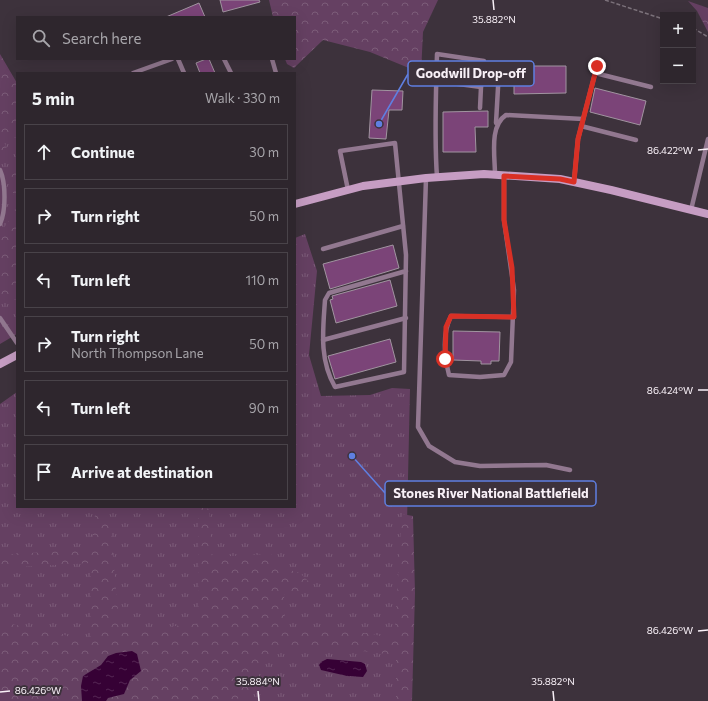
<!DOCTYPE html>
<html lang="en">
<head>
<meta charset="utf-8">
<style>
  :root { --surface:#2e262d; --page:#362e35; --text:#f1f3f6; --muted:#a7a5aa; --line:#494349 }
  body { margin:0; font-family:Commissioner,sans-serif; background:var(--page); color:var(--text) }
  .controls { position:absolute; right:12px; top:12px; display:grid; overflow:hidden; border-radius:0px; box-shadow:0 4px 16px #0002 }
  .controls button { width:36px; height:36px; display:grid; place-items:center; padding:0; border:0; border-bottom:1px solid var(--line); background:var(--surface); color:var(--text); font:20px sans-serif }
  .stop { position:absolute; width:12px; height:12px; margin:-9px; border:3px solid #d93025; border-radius:50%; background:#fff }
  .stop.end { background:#d93025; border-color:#fff; box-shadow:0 1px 4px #0008 }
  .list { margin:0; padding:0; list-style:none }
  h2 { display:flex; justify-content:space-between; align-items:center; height:52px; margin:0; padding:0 16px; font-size:17px }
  h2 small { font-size:13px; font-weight:400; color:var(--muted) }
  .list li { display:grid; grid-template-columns:26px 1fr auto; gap:12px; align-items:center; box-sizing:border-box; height:56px; margin:0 8px 8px; padding:0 8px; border:1px solid var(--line); border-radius:0px }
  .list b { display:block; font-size:15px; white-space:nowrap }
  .list p { margin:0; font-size:13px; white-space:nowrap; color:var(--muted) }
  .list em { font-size:13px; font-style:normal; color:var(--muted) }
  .icon { flex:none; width:22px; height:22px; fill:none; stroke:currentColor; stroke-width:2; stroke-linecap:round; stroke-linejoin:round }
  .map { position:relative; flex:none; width:708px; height:701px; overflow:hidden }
  .search { position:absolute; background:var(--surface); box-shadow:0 4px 16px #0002; left:16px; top:16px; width:280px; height:44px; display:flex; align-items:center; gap:10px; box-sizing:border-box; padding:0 14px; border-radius:0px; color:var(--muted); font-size:15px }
  .panel { position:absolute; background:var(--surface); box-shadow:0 4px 16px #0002; left:16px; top:72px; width:280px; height:436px; border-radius:0px }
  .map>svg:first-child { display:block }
  .grass { fill:url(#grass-tufts) }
  .forest { fill:url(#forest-crowns) }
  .water { fill:url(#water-ripples) }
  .building { fill:#7b4478; stroke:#a194a0 }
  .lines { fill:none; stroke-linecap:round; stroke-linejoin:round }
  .path { stroke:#7c727b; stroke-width:1.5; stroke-dasharray:4 2; stroke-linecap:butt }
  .service { stroke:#927890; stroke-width:4.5 }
  .secondary { stroke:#c69dc3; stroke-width:8 }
  .route { stroke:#d93025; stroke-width:5 }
  .ticks { fill:none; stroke:#f8f0f7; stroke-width:1.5 }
  .ticks-label { font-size:10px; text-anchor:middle; fill:#f8f0f7; stroke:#3d323c; stroke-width:4; stroke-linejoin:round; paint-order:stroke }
  .leader { fill:none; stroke:#5f7fe1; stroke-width:1.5 }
  .callout-dot { fill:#5f7fe1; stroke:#3d323c; stroke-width:1.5 }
  .callout { fill:#3d323c; stroke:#5f7fe1; stroke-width:1.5 }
  .callout-label { font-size:13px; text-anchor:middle; font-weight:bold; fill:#f8f0f7 }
</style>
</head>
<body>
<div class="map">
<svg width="708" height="701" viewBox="0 0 708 701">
  <defs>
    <pattern id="grass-tufts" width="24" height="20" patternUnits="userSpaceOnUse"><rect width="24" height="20" fill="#654062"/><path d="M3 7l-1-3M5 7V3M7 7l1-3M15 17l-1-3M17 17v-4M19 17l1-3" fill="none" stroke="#7c5c79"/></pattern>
    <pattern id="forest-crowns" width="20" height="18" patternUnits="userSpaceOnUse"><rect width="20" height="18" fill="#654062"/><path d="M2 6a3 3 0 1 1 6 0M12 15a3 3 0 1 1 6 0" fill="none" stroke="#7c5c79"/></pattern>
    <pattern id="water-ripples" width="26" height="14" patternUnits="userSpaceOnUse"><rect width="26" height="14" fill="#360135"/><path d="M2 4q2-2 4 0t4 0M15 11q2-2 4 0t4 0" fill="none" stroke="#542653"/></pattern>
  </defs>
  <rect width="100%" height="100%" fill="#3d323c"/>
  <g class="grass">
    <path d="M0 69 17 98V334L0 344Z"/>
    <path d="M305 234 317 271 309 355 321 396 370 395 392 388 410 389 403 701H0V404L17 392V507H295V238Z"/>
  </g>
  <g class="forest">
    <path d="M269 0H438L423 32 421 73 370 52 323 40 294 68 287 64 285 59H295V17H273Z"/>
    <path d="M688 1 708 8V32L697 11Z"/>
    <path d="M0 54 17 83V138L8 137 4 142 7 149 0 157Z"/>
    <path d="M17 165V300L0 298V234L15 211 11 173Z"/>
    <path d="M198 507 209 509 212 557 271 554 280 567 300 573 313 586 295 593 286 588 282 608 290 629 368 633 389 638 395 627 402 514 413 516 415 593 412 701H396V656C356 648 313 648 272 649L249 693 233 701H0V622L60 633 91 646V563L0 568V555L91 549 95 515 109 512 120 633 199 623Z"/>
  </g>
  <g class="water">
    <path d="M132 651 137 654 141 671 130 680 124 694 108 698 106 701H82L81 686 83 676 101 665 108 656 116 653Z"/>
    <path d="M327 659 361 662 365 664 367 671 363 677 347 676 321 670 319 665 321 662Z"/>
  </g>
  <g class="building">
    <path d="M220 0H259L260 2 223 12Z"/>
    <path d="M199 3 205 17H166Z"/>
    <path d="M206 59H209L215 73H200L196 63Z"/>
    <path d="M514 66H566V93L514 94Z"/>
    <path d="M595 88 646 101 640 125 590 112Z"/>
    <path d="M372 90 403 91 402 110H389L386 139 369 138Z"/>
    <path d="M488 111V127H475L476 152H443V112Z"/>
    <path d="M393 245 399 268 330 289 323 264Z"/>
    <path d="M390 280 397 306 336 323 330 300 333 299 332 296Z"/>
    <path d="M453 331 500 332 499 361H491V364H481V361L453 360Z"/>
    <path d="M390 339 396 362 335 379 328 356Z"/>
  </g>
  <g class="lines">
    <g class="path">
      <path d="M605 0 663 19"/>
      <path d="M693 28 708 37"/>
    </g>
    <g class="service">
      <path d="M178 59 184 73"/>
      <path d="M224 59 231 73"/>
      <path d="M272 59 276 73"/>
      <path d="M133 73 172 59"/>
      <path d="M595 73 651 87"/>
      <path d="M436 81 481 87 484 61 437 54C436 95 434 136 437 177"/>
      <path d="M480 108 481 87"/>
      <path d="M496 123 499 70"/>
      <path d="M581 126 636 140"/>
      <path d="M0 170C6 183 6 211 0 224"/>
      <path d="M495 175C495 156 489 126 506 115L583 119"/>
      <path d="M504 176V220L514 290 511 362 504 375 480 377 449 375C444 355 442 334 451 316L514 317"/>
      <path d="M426 178 418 427 429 446 455 462 480 466 546 465 570 470"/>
      <path d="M574 182 578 139 597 66"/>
      <path d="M348 190 340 151 395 143 406 255 404 372 335 387C319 359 323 330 325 300L329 293 406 271"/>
      <path d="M691 210 708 139"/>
      <path d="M323 249 403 226"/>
      <path d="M0 318 17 343"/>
      <path d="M323 340 406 318"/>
    </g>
    <g class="secondary">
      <path d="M295 204 363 186 426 178 484 174 560 179 611 190 708 214"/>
      <path d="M0 364 17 355"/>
    </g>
  </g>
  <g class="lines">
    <path class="route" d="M445 359 446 327 451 316 514 317 512 268 504 220V176L560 179 574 182 578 139 597 66"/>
  </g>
  <path class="ticks" d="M493 0 494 10M698 150 708 149M698 390H708M698 631 708 630M258 691 259 701M553 691 554 701M0 692 10 691"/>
  <g class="ticks-label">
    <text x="494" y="23">35.882°N</text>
    <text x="670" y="154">86.422°W</text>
    <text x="670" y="394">86.424°W</text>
    <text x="670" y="634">86.426°W</text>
    <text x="258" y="685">35.884°N</text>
    <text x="553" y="685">35.882°N</text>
    <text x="38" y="694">86.426°W</text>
  </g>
  <path class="leader" d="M379 124L408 74M352 456L385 493"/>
  <g class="callout-dot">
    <circle cx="379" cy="124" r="4"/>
    <circle cx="352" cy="456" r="4"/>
  </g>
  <g class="callout">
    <rect x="408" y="61" width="126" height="25" rx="4"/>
    <rect x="385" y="481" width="211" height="25" rx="4"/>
  </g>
  <g class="callout-label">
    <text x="471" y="78">Goodwill Drop-off</text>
    <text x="491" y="498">Stones River National Battlefield</text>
  </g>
</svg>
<div class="controls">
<button>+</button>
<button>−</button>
</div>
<div class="stop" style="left:445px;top:359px"></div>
<div class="stop end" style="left:597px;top:66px"></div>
<div class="search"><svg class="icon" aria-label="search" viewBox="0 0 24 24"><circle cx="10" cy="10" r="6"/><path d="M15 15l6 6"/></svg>Search here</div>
<section class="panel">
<h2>5 min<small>Walk · 330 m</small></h2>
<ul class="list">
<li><svg class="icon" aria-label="ahead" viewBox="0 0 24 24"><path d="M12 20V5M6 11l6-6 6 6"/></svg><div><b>Continue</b></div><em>30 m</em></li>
<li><svg class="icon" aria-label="right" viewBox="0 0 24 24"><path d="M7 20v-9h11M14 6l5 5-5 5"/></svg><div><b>Turn right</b></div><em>50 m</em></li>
<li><svg class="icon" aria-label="left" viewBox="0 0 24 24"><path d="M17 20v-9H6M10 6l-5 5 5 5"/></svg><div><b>Turn left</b></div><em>110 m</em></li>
<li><svg class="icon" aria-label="right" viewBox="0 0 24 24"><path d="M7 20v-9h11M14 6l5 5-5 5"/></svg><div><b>Turn right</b><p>North Thompson Lane</p></div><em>50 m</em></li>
<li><svg class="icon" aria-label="left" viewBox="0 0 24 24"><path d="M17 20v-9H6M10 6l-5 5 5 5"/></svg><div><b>Turn left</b></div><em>90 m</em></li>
<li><svg class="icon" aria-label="arrive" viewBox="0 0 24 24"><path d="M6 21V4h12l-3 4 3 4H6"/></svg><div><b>Arrive at destination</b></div></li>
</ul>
</section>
</div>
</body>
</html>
